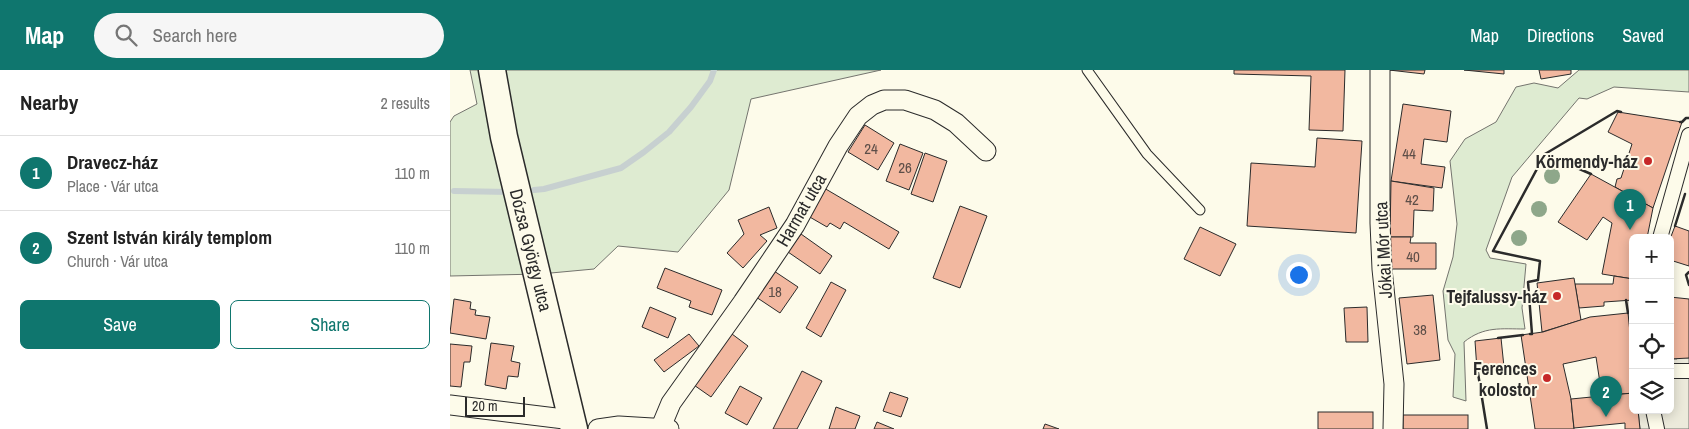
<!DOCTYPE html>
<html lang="en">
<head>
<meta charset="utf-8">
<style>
  :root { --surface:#fff; --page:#f6f6f6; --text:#222; --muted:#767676; --line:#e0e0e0; --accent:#0f766e }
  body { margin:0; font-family:"Archivo Narrow",sans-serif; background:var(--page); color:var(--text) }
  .controls { position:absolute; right:15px; bottom:15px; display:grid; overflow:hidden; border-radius:8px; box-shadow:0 2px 12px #0003 }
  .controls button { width:45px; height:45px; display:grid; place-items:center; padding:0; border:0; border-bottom:1px solid var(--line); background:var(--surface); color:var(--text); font:25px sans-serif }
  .scale { position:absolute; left:15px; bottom:12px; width:60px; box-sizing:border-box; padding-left:5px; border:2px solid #2b2b2b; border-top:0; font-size:14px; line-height:18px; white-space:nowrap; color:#2b2b2b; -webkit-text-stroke:4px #fdfbea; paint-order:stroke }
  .you { position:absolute; left:848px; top:204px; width:18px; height:18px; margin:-12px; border:4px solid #fff; border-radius:50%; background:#1a73e8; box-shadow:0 0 0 8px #1a73e833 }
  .badge { display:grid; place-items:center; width:32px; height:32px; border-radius:50%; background:var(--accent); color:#fff; font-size:16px; font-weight:700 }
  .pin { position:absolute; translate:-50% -41px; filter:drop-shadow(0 1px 2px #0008) }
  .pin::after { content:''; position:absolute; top:26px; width:18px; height:15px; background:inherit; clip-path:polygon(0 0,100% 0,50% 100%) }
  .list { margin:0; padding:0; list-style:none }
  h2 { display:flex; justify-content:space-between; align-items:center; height:65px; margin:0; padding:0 20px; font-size:21px }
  h2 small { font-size:16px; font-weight:400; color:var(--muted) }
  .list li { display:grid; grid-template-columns:32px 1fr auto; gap:15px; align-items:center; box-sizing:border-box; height:75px; padding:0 20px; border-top:1px solid var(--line) }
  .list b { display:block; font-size:19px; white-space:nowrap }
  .list p { margin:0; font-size:16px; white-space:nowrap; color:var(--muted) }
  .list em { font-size:16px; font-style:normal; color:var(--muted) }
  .actions { display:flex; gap:10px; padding:15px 20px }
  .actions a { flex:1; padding:11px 0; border:1px solid var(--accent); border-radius:8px; text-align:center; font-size:18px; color:var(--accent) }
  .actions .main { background:var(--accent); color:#fff }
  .icon { flex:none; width:28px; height:28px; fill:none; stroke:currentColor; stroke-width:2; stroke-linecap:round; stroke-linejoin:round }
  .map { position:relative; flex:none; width:1239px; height:359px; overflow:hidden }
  header { display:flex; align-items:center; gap:30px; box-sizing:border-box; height:70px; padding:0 25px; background:var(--accent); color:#fff }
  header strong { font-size:24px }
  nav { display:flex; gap:28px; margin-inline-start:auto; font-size:18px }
  .search { width:350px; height:45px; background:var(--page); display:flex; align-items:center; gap:12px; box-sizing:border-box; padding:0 18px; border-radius:28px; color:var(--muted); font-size:19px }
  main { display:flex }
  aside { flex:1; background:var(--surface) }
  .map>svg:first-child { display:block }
  .green { fill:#deebd1; stroke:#74746e }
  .parking { fill:#eceadb; stroke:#74746e }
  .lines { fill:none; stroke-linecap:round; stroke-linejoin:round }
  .stream { stroke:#c7d0d0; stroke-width:6 }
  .building { fill:#f2b8a0; stroke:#2b2b2b }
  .service-casing { stroke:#2b2b2b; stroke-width:11 }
  .pedestrian-casing { stroke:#2b2b2b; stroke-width:16 }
  .minor-casing { stroke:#2b2b2b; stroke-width:21 }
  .secondary-casing { stroke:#2b2b2b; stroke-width:29 }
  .service { stroke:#fdfbea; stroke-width:9 }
  .pedestrian { stroke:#fdfbea; stroke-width:14 }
  .minor { stroke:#fdfbea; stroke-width:19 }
  .secondary { stroke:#fdfbea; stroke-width:26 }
  .wall { stroke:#2b2b2b; stroke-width:2.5 }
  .tree { fill:#8ea78a }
  .poi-dot { fill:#c62828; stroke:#fdfbea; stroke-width:2 }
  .labels { text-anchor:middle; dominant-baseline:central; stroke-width:4; stroke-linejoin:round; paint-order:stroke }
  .number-label { font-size:15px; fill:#5d4e48 }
  .poi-label { font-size:18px; font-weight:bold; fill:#2b2b2b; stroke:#fdfbea; text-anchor:end }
  .street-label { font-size:18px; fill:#2b2b2b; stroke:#fdfbea }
</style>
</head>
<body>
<header>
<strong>Map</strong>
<div class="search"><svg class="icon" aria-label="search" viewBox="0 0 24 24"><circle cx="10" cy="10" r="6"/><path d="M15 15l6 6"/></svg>Search here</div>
<nav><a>Map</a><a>Directions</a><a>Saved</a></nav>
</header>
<main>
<aside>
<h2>Nearby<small>2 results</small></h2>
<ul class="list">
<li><span class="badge">1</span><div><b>Dravecz-ház</b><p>Place · Vár utca</p></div><em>110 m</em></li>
<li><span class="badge">2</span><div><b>Szent István király templom</b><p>Church · Vár utca</p></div><em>110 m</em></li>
</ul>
<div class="actions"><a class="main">Save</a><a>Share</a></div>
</aside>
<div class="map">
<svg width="1239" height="359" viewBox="0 0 1239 359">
  <rect width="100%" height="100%" fill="#fdfbea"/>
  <g class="green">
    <path d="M20 0H431L301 29 279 120 228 182 168 176 144 199 90 204 0 206V52L4 46 27 34Z"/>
    <path d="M1129 0H1239V22L1164 17 1137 29 1129 28 1062 107 1036 180 1040 188 1076 194 1072 238 1075 259C1051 259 1034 256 1014 272L1016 331 1003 327 1005 284 998 270 993 221 1003 187 1007 154 1000 91 1015 69 1046 52 1066 17 1084 13 1108 18Z"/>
  </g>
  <g class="parking">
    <path d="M1176 230H1183V292L1178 243Z"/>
    <path d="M1228 287 1239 288V359H1190L1188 340H1220V289H1227Z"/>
  </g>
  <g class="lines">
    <g class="stream">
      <path d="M84 120 94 119 171 98 194 82 219 62 241 37 260 11 264 0"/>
      <path d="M4 121 59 122"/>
    </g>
  </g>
  <g class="building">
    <path d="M784 0H895L893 61 859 60 861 6 784 4Z"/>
    <path d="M939 0H975L974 4Z"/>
    <path d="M1014 0H1054V4Z"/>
    <path d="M1089 0H1121V4L1091 9Z"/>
    <path d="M953 34 1001 41 997 72 974 69 971 94 995 97 992 118 941 111Z"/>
    <path d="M1168 42 1232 52 1203 138 1165 117 1167 109 1171 108 1182 74 1158 62Z"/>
    <path d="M415 55 444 73 428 100 398 82Z"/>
    <path d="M867 68 912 71 906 163 797 156 801 93 865 97Z"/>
    <path d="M450 74 473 83 459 120 436 111Z"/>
    <path d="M475 83 497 91 483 132 461 124Z"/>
    <path d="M1141 104 1203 138 1197 168H1183V209L1152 204 1162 153 1153 147 1137 170 1108 152Z"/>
    <path d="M941 111 984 118 983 141 964 140 963 167H940Z"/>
    <path d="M374 118 449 162 439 179 394 152 390 159 380 153 377 157 358 146Z"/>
    <path d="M510 136 537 146 510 218 483 208Z"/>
    <path d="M319 137 327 158 310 165 317 171 293 198 277 183 294 164 288 150Z"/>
    <path d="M1225 156 1239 161V196L1220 190V169Z"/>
    <path d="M750 157 786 174 770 206 734 189Z"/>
    <path d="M351 164 382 186 370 204 338 182Z"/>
    <path d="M940 167H961L960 173H986V199H940Z"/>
    <path d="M215 198 272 220 262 245 239 237 241 231 207 218Z"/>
    <path d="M321 199 348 217 330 243 303 225Z"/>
    <path d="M1164 206 1183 209V230L1154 232V236L1129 238 1125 214H1163Z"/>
    <path d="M1124 208 1131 250 1092 262 1087 213Z"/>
    <path d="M381 212 396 220 371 267 356 258Z"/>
    <path d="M983 225 990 290 957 294 949 228Z"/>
    <path d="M1220 227 1239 229V288L1220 289Z"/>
    <path d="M4 229 21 232 20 239 26 240 25 245 40 247 36 269 0 263Z"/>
    <path d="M200 237 226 248 218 268 192 257Z"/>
    <path d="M917 237 918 272H896L894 238Z"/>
    <path d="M1178 243 1183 292V323L1152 326 1146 287 1113 294 1121 329 1124 359H1085L1071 265 1093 262 1140 247Z"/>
    <path d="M278 261 298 276 261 327 241 313Z"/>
    <path d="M239 264 249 276 214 302 204 290Z"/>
    <path d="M1051 268 1054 297 1027 300 1025 271Z"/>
    <path d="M41 273 64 276 61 291 70 293 68 307 58 306 56 319 35 315Z"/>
    <path d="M0 274 22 276 20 292H14L11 317 0 316Z"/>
    <path d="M352 301 372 311 347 359H323Z"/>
    <path d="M290 316 312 328 297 355 275 343Z"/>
    <path d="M440 322 458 328 451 347 433 341Z"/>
    <path d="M1183 323V340H1188L1190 359H1175V353L1124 358 1121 329Z"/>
    <path d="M386 337 410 346 405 359H379Z"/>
    <rect x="868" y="342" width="55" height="17"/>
    <rect x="953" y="345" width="65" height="14"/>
    <path d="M427 352 444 359H424Z"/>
    <path d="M595 354 609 359H593Z"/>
  </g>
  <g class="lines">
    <g class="service-casing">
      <path id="service" d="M637 0 697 84 750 140"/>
    </g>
    <g class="pedestrian-casing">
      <g id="pedestrian">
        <path d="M1210 168 1239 65"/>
        <path d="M1220 301H1239"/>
        <path d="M1203 340 1207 359"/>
      </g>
    </g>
    <g class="minor-casing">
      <g id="minor">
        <path d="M930 0V153L932 199 944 314 943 359"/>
        <path d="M0 335 122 350"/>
        <path d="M211 357 221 333 293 232 345 155 388 76 408 46 422 35 434 30H455L485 40 506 53 536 81"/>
        <path d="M148 359 169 356 219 359"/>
      </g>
    </g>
    <g class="secondary-casing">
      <path id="secondary" d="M42 0 54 67 124 359"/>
    </g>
    <use href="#service" class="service"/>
    <use href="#pedestrian" class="pedestrian"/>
    <use href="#minor" class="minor"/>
    <use href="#secondary" class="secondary"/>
    <g class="wall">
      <path d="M1230 52H1232L1236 48H1239"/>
      <path d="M1095 84 1141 104"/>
      <path d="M1225 156 1235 124"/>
      <path d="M1239 202 1236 205 1239 215"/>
      <path d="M1176 230 1178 243"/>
      <path d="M1080 264H1082L1078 212 1088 210 1090 191 1043 181 1095 84 1167 41 1171 42"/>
      <path d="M1048 268 1073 265"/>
      <path d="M1027 297 1037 359"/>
    </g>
  </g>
  <g class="tree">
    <circle cx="1102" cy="106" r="8"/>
    <circle cx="1089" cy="139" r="8"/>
    <circle cx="1069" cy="168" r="8"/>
  </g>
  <g class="poi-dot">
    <circle cx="1198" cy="91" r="5"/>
    <circle cx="1107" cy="226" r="5"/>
    <circle cx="1097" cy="308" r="5"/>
  </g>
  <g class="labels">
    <g class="number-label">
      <text x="421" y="78">24</text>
      <text x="959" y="83">44</text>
      <text x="455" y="97">26</text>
      <text x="962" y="129">42</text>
      <text x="963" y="186">40</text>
      <text x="325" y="221">18</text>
      <text x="970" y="259">38</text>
    </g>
    <g class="poi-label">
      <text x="1188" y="91">Körmendy-ház</text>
      <text x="1097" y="226">Tejfalussy-ház</text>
      <text x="1087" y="298">Ferences<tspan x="1087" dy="21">kolostor</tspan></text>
    </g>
    <g class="street-label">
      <text transform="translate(351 140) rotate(-60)">Harmat utca</text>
      <text transform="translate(81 180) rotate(76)">Dózsa György utca</text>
      <text transform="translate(933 180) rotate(-93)">Jókai Mór utca</text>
    </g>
  </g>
</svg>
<div class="controls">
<button>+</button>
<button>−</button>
<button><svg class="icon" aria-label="locate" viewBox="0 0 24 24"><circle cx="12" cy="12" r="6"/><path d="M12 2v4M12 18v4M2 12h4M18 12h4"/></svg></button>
<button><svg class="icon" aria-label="layers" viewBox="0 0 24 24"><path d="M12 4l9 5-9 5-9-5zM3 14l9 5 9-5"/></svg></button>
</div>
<div class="scale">20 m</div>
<div class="you"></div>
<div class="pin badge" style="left:1180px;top:160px">1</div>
<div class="pin badge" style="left:1156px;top:347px">2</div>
</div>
</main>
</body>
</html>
